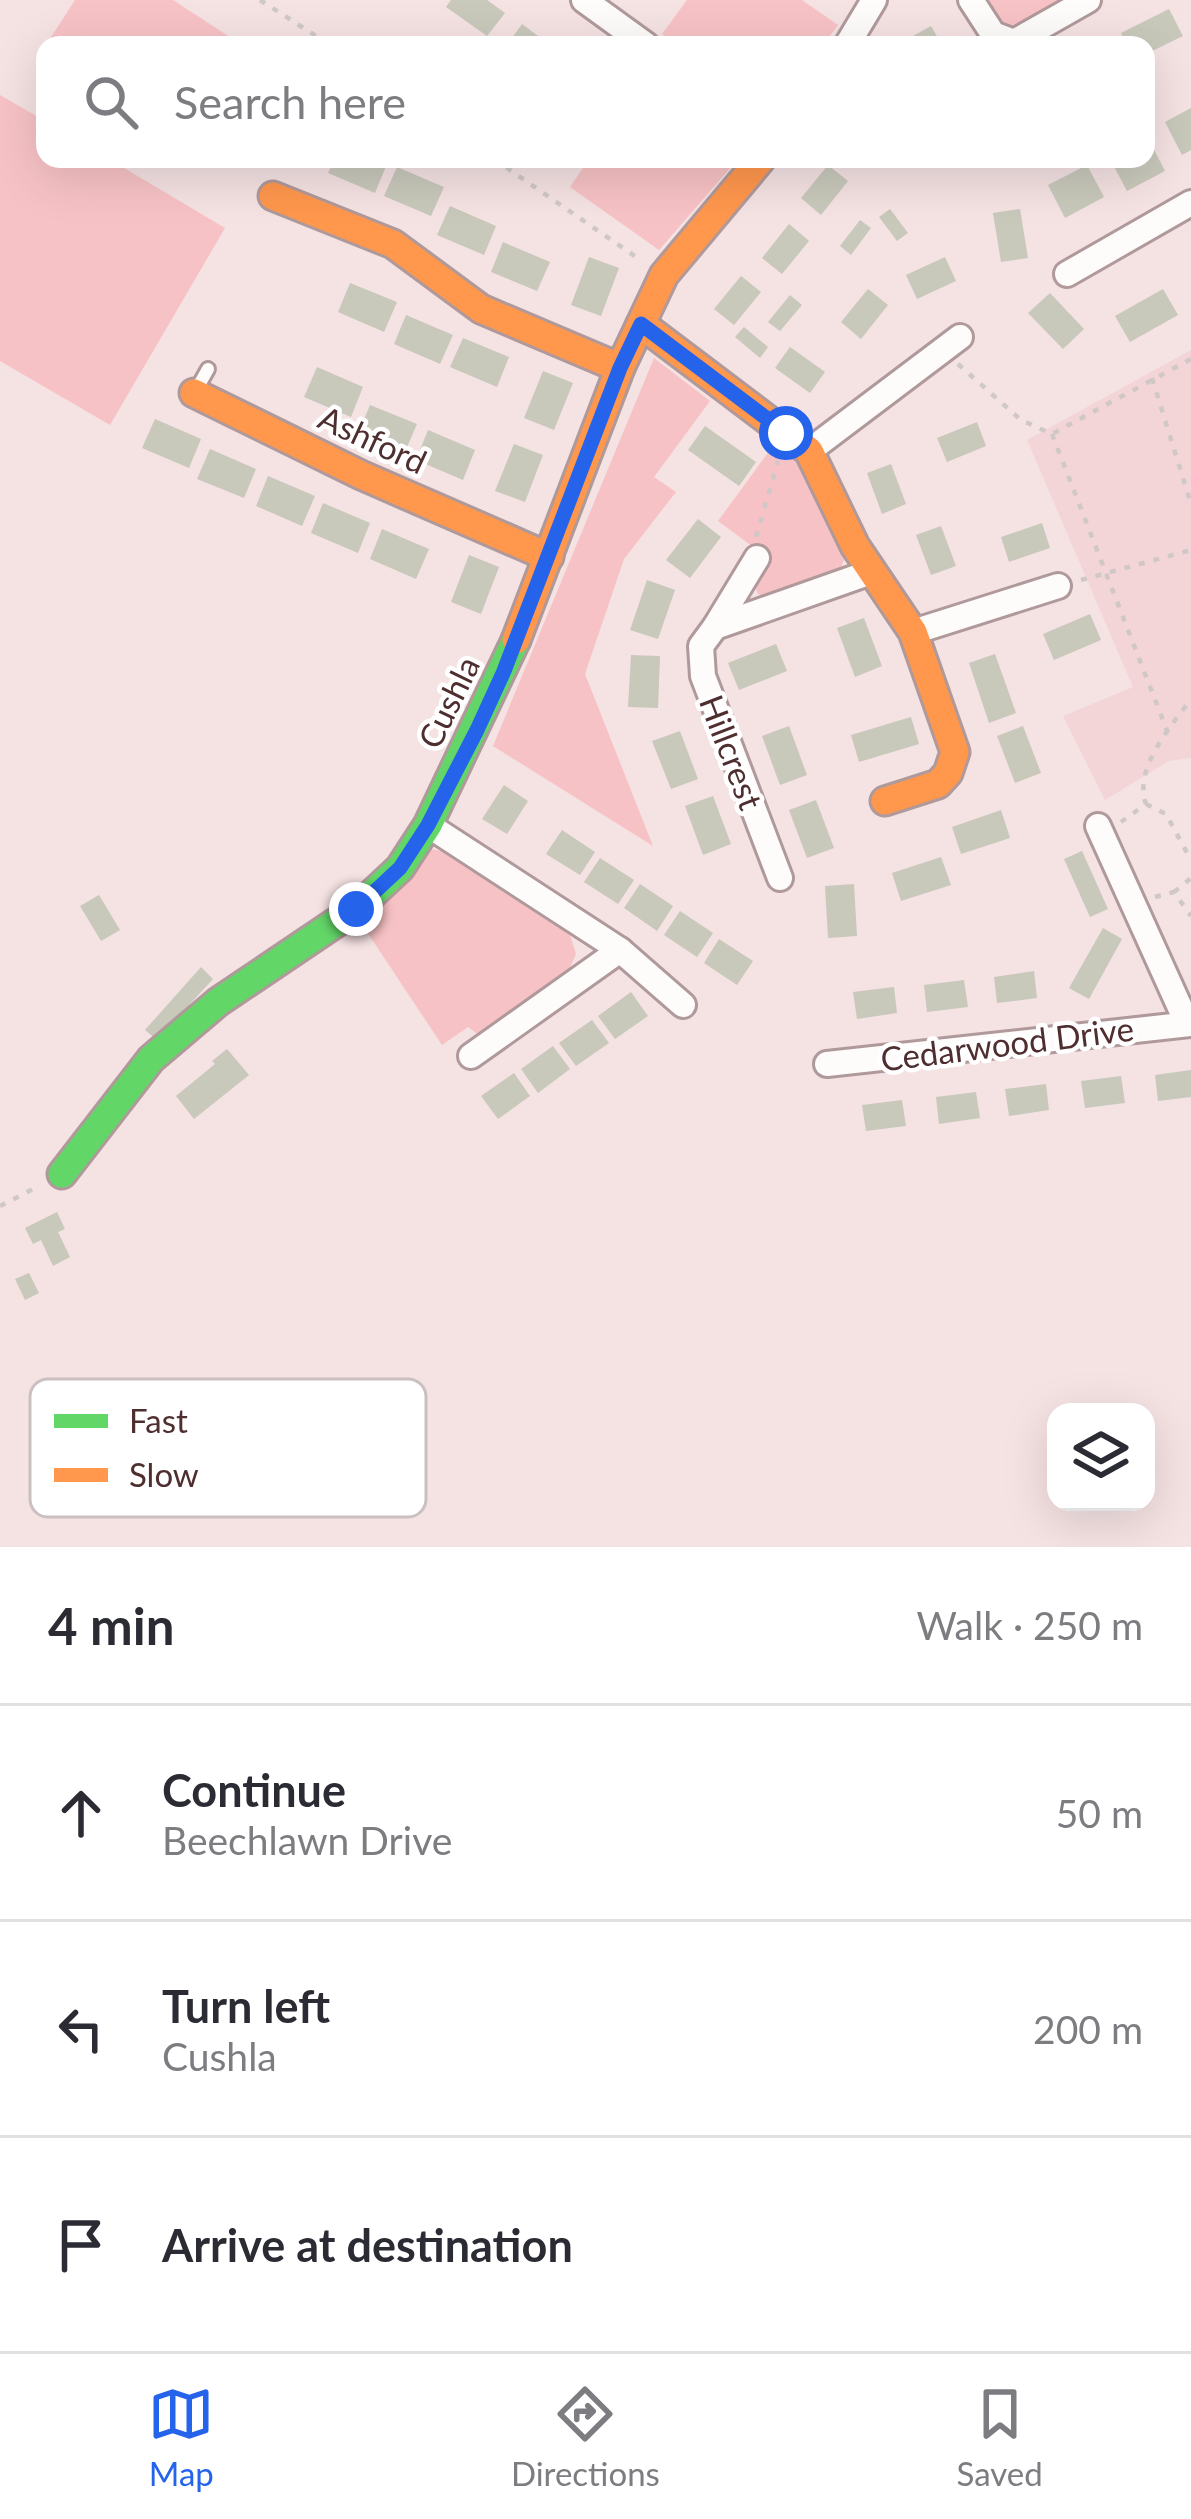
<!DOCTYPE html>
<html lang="en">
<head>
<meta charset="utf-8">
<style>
  :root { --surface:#fff; --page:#f2f2f3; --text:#2b2b33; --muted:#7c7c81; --line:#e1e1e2; --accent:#2563eb }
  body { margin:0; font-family:Lato,sans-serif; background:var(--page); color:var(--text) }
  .controls { position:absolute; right:36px; bottom:36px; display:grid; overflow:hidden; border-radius:24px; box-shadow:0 12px 48px #0002 }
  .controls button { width:108px; height:108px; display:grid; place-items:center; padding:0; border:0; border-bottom:3px solid var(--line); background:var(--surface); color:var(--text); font:60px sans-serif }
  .stop { position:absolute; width:36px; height:36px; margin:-27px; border:9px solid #2563eb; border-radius:50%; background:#fff }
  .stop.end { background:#2563eb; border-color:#fff; box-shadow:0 3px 12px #0008 }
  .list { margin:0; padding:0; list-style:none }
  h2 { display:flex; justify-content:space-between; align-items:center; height:156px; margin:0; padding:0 48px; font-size:51px }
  h2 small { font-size:39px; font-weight:400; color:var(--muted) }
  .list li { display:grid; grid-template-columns:78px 1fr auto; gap:36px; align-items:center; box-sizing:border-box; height:216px; padding:0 48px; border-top:3px solid var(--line) }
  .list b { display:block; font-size:45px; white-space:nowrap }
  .list p { margin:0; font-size:39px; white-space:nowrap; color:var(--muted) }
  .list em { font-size:39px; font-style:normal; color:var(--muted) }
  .icon { flex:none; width:66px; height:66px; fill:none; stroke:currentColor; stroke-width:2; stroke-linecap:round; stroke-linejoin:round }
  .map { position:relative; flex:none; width:1191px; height:1547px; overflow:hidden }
  .search { position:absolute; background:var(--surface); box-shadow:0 12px 48px #0002; left:36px; right:36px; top:36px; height:132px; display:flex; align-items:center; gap:30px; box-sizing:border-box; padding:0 42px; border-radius:24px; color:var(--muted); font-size:45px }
  .sheet { height:804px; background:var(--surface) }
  nav { display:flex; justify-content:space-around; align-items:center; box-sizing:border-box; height:168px; border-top:3px solid var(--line); background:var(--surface); font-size:33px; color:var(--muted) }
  nav a { display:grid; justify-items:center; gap:6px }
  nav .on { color:var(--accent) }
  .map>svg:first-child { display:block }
  .built { fill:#f3d5d7 }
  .green { fill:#f7c2c5 }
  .building { fill:#c8c8bb }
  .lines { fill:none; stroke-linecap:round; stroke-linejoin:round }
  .lane-casing { stroke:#b0999b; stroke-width:18 }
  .street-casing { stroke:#b0999b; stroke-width:30 }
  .fast-casing { stroke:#b0999b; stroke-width:33 }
  .slow-casing { stroke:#b0999b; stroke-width:33 }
  .path { stroke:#d0c7c7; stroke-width:4.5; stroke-dasharray:6 9; stroke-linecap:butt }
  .lane { stroke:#fefbfb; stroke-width:12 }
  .street { stroke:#fefbfb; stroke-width:24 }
  .fast { stroke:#63d668; stroke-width:27 }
  .slow { stroke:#ff974d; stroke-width:27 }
  .route { stroke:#2563eb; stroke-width:15 }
  .labels { text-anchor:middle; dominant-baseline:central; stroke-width:9; stroke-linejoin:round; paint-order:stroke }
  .street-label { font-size:33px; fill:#4f2e30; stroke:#fff }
  .key { fill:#fff; stroke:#cac0c1; stroke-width:3 }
  .key-label { font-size:33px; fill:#4f2e30 }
</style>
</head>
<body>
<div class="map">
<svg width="1191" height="1547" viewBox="0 0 1191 1547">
  <rect width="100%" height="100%" fill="#f5e2e3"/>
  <path class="built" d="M1191 350V758L1169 761 1105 800 1063 716 1133 687 1027 440Z"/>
  <g class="green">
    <path d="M75 0H173L242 45H46Z"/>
    <path d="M687 0H802L838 25 823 45H677L662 34Z"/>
    <path d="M985 0H1063L1015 28 1000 22Z"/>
    <path d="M0 95 45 121V159H109L225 228 110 425 0 361Z"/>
    <path d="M589 159H738L659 250 570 187Z"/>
    <path d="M654 358 710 401 654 477 676 492 624 559 585 674 653 846 493 746Z"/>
    <path d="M773 446 794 455 844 560 840 570 768 597 758 594 753 581 764 555 718 521Z"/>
    <path d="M431 849 441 851 570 935 576 954 567 974 488 1032 476 1033 468 1027 442 1045 361 923Z"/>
  </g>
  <g class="building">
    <path d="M451 0H487L505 13 487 36 446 7Z"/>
    <path d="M1169 9 1183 36 1146 54V45H1127L1121 33Z"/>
    <path d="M522 24 542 39 551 45H507Z"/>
    <path d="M931 26 942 45H909L906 40Z"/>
    <path d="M1191 108V150L1182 155 1165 122Z"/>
    <path d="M1146 134 1165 171 1127 191 1110 159H1146Z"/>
    <path d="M334 159H376L387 164 375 193 328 173Z"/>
    <path d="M828 165 848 181 821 215 801 198Z"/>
    <path d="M1087 165 1104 197 1065 218 1048 185Z"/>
    <path d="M397 167 444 187 431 216 384 196Z"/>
    <path d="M450 206 496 226 484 255 437 235Z"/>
    <path d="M890 209 908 233 897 241 879 217Z"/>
    <path d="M1020 209 1028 258 1001 262 993 213Z"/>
    <path d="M860 220 871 228 851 255 840 246Z"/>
    <path d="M789 224 809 241 782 274 762 258Z"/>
    <path d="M503 242 550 262 537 291 491 272Z"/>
    <path d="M589 257 619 268 601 316 571 305Z"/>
    <path d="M945 257 956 281 917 299 906 275Z"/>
    <path d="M741 276 761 292 734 325 714 309Z"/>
    <path d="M350 283 397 302 384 332 338 312Z"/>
    <path d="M868 289 888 305 861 339 841 322Z"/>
    <path d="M1163 289 1178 315 1130 342 1115 316Z"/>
    <path d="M1050 293 1084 329 1063 349 1028 313Z"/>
    <path d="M790 295 802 305 780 331 768 322Z"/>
    <path d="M406 315 453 335 440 364 394 344Z"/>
    <path d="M744 327 768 347 760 358 735 337Z"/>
    <path d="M463 338 509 357 497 387 450 367Z"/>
    <path d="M790 347 825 372 810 393 775 368Z"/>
    <path d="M317 367 363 387 351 417 304 397Z"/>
    <path d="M543 371 573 383 554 430 524 418Z"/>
    <path d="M370 405 417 424 404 454 358 434Z"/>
    <path d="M155 419 201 439 189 468 142 448Z"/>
    <path d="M977 422 986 446 947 462 937 438Z"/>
    <path d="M705 426 756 462 739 486 688 450Z"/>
    <path d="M428 430 475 450 463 480 416 460Z"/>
    <path d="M514 444 543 455 525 502 495 491Z"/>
    <path d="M210 449 256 469 244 498 197 479Z"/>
    <path d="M891 464 906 504 882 514 867 473Z"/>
    <path d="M268 476 315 496 302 526 256 506Z"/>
    <path d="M323 503 370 523 358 553 311 533Z"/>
    <path d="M698 519 721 537 690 578 666 560Z"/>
    <path d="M1042 523 1050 548 1009 562 1001 537Z"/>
    <path d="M941 526 956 566 931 575 916 535Z"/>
    <path d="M382 529 429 549 416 579 370 559Z"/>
    <path d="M469 555 499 567 481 614 451 602Z"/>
    <path d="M647 580 675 590 658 639 630 630Z"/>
    <path d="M1090 614 1101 640 1054 660 1043 634Z"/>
    <path d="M864 618 882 666 855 677 837 628Z"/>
    <path d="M776 644 787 671 739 690 728 663Z"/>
    <path d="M995 654 1016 713 989 723 969 663Z"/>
    <path d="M631 655 660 656 658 708 628 707Z"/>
    <path d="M911 717 919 744 859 762 851 735Z"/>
    <path d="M789 726 807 775 780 785 762 736Z"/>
    <path d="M1023 726 1041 773 1015 783 997 736Z"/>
    <path d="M680 731 698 779 671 789 652 741Z"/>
    <path d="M504 785 528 801 507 834 482 819Z"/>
    <path d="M713 796 731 844 703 855 685 806Z"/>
    <path d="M816 800 834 848 807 858 789 810Z"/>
    <path d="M1001 810 1010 838 961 854 952 827Z"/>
    <path d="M562 830 595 852 580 875 546 854Z"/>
    <path d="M1082 851 1108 909 1090 917 1064 859Z"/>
    <path d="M941 857 951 885 901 901 892 873Z"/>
    <path d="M600 858 634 880 618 904 584 882Z"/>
    <path d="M640 884 673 906 657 931 624 908Z"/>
    <path d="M854 884 857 936 828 938 825 886Z"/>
    <path d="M99 895 120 930 101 941 80 906Z"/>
    <path d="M680 911 713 933 697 957 664 935Z"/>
    <path d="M1103 928 1122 939 1089 999 1069 988Z"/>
    <path d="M719 939 753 961 737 985 704 963Z"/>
    <path d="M201 967 213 979 157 1040 145 1030Z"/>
    <path d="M1034 971 1037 998 997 1003 994 977Z"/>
    <path d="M964 980 968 1007 927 1012 924 985Z"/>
    <path d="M894 987 897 1013 857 1019 853 992Z"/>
    <path d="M631 992 648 1016 615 1039 598 1016Z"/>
    <path d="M592 1020 609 1043 576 1066 559 1043Z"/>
    <path d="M553 1046 570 1069 538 1093 521 1069Z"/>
    <path d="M227 1049 249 1075 194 1119 176 1096 215 1064 212 1061Z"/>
    <path d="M1191 1070V1097L1158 1101 1155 1075Z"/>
    <path d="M514 1073 530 1096 498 1119 481 1096Z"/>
    <path d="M1121 1076 1125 1103 1085 1108 1081 1081Z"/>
    <path d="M1046 1084 1049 1110 1009 1116 1005 1089Z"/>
    <path d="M976 1092 980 1118 939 1124 936 1097Z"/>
    <path d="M902 1100 906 1126 866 1131 862 1105Z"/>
    <path d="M57 1212 65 1229 58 1232 70 1257 53 1266 41 1240 33 1244 25 1228Z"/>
    <path d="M29 1273 39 1293 25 1300 15 1279Z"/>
  </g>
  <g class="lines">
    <g class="lane-casing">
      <path id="lane" d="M195 392 208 369"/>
    </g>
    <g class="street-casing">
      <g id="street">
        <path d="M584 0 646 45"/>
        <path d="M971 0 993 34 1014 42 1088 0"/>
        <path d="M847 45 874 0"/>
        <path d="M1067 274 1191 203"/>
        <path d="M809 451 960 337"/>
        <path d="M715 627 757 558"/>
        <path d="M913 632 1058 586"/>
        <path d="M428 825 620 950 683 1005"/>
        <path d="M1098 826 1187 1023"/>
        <path d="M780 878 703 676 701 646 715 627 871 572"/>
        <path d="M471 1056 620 950"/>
        <path d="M827 1064 1191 1024"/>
      </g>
    </g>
    <g class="fast-casing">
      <path id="fast" d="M62 1174 151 1059 218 1002 356 909 400 868 428 825 516 640"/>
    </g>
    <g class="slow-casing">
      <g id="slow">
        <path d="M273 196 393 244 481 309 620 368"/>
        <path d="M641 324 809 451 855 546 913 632 955 752 948 773 938 784 885 801"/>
        <path d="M194 393 361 475 549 557"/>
        <path d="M516 640 620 368 664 275 761 159"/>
      </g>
    </g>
    <g class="path">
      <path d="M260 0 330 45"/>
      <path d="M494 159 639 259"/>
      <path d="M958 364 1021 420 1052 434 1191 359"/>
      <path d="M1152 378 1191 504"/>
      <path d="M1052 434 1168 733"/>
      <path d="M756 537 778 461"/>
      <path d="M1081 580 1191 550"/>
      <path d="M1146 804 1166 814 1191 860"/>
      <path d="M1121 822 1146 804C1133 769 1171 726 1191 699"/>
      <path d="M1174 892 1191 878"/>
      <path d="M1155 897 1174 892 1191 916"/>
      <path d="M0 1206 35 1188"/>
    </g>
    <use href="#lane" class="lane"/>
    <use href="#street" class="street"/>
    <use href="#fast" class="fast"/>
    <use href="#slow" class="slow"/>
  </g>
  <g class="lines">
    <path class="route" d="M356 909 400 868 428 825 477 730 504 671 620 368 641 324 786 433"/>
  </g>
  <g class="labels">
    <g class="street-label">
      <text transform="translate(373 439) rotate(25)">Ashford</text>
      <text transform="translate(448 702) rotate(-64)">Cushla</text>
      <text transform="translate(732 752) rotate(69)">Hillcrest</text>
      <text transform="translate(1007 1043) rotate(-7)">Cedarwood Drive</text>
    </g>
  </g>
  <rect x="30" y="1379" width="396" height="138" rx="18" class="key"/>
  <rect x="54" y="1414" width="54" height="14" fill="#63d668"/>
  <rect x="54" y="1468" width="54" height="14" fill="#ff974d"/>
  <g class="key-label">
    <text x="129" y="1433">Fast</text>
    <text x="129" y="1487">Slow</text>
  </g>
</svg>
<div class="controls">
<button><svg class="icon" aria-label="layers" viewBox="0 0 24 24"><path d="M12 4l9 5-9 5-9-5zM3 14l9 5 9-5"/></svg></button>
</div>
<div class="stop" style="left:786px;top:433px"></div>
<div class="stop end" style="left:356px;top:909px"></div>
<div class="search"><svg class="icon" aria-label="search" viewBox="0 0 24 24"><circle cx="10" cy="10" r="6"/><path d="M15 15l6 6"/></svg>Search here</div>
</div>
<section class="sheet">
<h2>4 min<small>Walk · 250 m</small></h2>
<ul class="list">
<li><svg class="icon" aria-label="ahead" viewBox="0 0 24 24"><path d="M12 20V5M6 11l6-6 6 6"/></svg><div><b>Continue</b><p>Beechlawn Drive</p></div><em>50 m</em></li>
<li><svg class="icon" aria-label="left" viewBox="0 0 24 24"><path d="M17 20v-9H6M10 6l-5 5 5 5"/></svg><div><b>Turn left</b><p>Cushla</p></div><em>200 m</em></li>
<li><svg class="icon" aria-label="arrive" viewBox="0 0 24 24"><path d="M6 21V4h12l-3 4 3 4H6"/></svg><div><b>Arrive at destination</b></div></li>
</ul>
</section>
<nav>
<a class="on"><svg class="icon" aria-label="map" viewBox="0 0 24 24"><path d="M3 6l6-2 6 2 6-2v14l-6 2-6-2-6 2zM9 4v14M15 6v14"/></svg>Map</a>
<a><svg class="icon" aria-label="directions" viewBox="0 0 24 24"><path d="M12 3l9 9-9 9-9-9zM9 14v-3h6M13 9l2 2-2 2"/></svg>Directions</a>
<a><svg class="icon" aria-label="saved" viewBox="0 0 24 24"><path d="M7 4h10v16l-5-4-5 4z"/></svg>Saved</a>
</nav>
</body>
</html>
